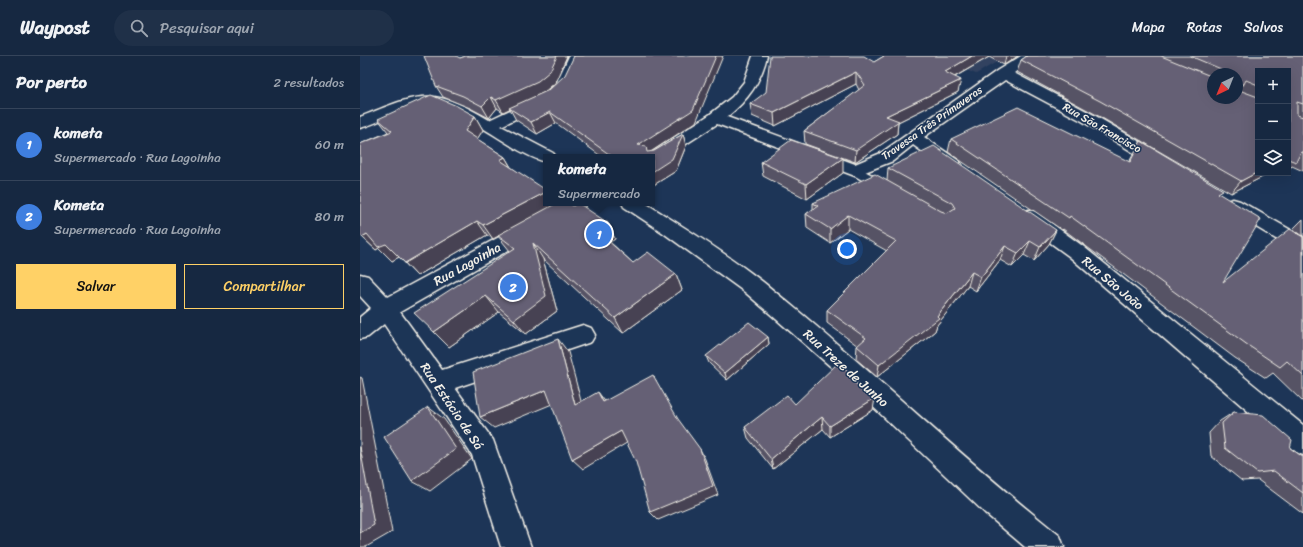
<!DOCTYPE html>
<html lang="pt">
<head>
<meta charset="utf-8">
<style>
  :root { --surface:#162841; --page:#1f3048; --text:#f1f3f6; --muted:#9ea6b1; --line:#35445a; --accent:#ffd166 }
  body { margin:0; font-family:Sriracha,sans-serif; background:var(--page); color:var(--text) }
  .controls { position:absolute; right:12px; top:12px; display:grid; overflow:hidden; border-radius:0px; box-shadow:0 4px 16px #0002 }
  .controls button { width:36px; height:36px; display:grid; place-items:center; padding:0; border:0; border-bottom:1px solid var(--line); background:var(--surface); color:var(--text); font:20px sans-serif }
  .compass { position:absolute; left:847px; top:12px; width:36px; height:36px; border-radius:50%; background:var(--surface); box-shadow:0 4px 16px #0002; rotate:223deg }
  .you { position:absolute; left:487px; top:193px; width:14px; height:14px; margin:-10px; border:3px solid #fff; border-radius:50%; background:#1a73e8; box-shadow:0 0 0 6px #1a73e833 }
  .badge { display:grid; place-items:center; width:26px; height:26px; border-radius:50%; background:var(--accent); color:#fff; font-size:13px; font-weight:700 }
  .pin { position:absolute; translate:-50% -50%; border:2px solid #fff; box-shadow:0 1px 4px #0006 }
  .popup { position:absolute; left:183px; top:98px; width:112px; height:52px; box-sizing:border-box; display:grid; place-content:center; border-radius:0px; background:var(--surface); filter:drop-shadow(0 1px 3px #0005); font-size:13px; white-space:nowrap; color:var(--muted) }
  .popup b { font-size:15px; color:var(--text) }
  .popup::after { content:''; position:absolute; left:50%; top:100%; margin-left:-8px; border:8px solid transparent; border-top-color:var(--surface) }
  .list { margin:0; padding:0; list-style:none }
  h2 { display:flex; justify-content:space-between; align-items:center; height:52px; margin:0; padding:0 16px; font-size:17px }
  h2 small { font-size:13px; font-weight:400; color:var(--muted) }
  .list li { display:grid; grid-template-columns:26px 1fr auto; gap:12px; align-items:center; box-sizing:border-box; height:72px; padding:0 16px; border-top:1px solid var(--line) }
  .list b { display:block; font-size:15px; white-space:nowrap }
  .list p { margin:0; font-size:13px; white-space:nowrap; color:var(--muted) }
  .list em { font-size:13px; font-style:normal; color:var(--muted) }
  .actions { display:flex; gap:8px; padding:12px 16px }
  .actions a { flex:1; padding:9px 0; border:1px solid var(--accent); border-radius:0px; text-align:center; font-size:14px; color:var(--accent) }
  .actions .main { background:var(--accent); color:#111 }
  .icon { flex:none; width:22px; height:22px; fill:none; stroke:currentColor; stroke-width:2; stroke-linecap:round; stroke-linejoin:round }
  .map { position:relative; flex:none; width:943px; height:491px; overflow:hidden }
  header { display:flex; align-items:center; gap:24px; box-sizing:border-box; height:56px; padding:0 20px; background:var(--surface); border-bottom:1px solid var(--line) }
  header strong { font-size:19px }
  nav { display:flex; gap:22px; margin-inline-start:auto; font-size:14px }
  .search { width:280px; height:36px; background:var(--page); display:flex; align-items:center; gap:10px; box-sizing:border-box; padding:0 14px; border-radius:22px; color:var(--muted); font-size:15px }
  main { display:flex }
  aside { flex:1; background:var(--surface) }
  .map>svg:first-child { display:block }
  .built { fill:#334260 }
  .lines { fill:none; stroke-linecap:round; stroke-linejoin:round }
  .service-casing { stroke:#f4f1e8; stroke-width:3 }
  .minor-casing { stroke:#f4f1e8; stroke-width:3 }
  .service { fill:#1d3557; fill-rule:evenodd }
  .minor { fill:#1d3557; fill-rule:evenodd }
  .wall { fill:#575365; stroke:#f4f1e8; fill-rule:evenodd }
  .shaded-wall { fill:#474352; stroke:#f4f1e8 }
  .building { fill:#656075; stroke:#f4f1e8 }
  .labels { text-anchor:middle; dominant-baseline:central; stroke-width:3; stroke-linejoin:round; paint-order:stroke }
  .far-street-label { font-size:11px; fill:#f4f1e8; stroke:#1d3557 }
  .street-label { font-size:13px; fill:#f4f1e8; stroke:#1d3557 }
</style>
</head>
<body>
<header>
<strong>Waypost</strong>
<div class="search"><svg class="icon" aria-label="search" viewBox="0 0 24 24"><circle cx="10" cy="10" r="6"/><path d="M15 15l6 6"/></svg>Pesquisar aqui</div>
<nav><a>Mapa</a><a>Rotas</a><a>Salvos</a></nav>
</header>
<main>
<aside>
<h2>Por perto<small>2 resultados</small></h2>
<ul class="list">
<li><span class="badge" style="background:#3f7fe0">1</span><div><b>kometa</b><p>Supermercado · Rua Lagoinha</p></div><em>60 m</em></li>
<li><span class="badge" style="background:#3f7fe0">2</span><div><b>Kometa</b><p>Supermercado · Rua Lagoinha</p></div><em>80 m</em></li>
</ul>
<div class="actions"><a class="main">Salvar</a><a>Compartilhar</a></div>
</aside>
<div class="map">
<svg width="943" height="491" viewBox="0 0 943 491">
  <rect width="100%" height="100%" fill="#1d3557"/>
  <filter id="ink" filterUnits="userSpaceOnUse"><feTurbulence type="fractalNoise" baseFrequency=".025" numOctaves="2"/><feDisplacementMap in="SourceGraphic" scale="8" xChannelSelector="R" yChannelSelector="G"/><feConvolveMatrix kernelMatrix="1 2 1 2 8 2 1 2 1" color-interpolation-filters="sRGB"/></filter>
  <g filter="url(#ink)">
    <path class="built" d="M571 0H647L616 18Z"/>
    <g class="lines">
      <g class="service-casing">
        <path id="service" d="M495 110 531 129 533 132 531 135H521L490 117 489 114 490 111Z"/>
      </g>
      <g class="minor-casing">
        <g id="minor">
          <path d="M209 0H223L209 30 194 44 141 70 193 97 196 101H186V106C149 97 96 43 60 49 39 53 21 67 0 72V61C58 38 72 29 129 64L184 38 196 28Z"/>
          <path d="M393 0H407C401 26 388 44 367 61L495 108 521 97 638 14 661 0H677L654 17 734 59 809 103 812 107 809 111 803 112 797 111 722 65 645 24 564 81 599 105 602 109 599 113 593 114 587 113 553 89 533 105 495 120 357 68 298 106 292 107V101H284L349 59 372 41 384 26Z"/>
          <path d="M873 143 880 145 943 181V197L936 195 866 153 864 149 866 145Z"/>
          <path d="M202 147H226L224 151 40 256 82 314 223 269 231 272 235 279 231 286 95 332 133 384 171 491H141L112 399 24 268 8 281 0 283V261L11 252 0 240V218L8 220 28 241Z"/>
          <path d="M262 147H285C324 171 367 198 403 226 505 308 598 399 700 480L704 491H665L625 457 470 310 386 237 302 176 264 151Z"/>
          <path d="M669 154 676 156 724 191 943 369V399L934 395 710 201 662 166 659 161 662 156Z"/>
        </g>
      </g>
      <use href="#service" class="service"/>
      <use href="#minor" class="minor"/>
    </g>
    <g class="wall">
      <path d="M106 0H207L195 27 184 36 336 66 290 96 294 95 323 78 326 90 316 115 292 130V101H242L196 67 177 78 156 64 150 53 143 56 137 52 129 62 110 52 83 41 76 30 100 2Z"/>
      <path d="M524 0H658L644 9 629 1 595 21 598 36 538 66 537 78 495 106 445 88 444 75 499 34 496 28 415 70 392 60 390 48 514 6Z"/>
      <path d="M667 0H943V115L932 110 928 114V15H898V117H910L871 137 735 58 657 16 661 4ZM853 18H877L853 42Z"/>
      <path d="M115 60 123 74 117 83 145 101 151 111 195 148 213 150 248 167 255 183 250 186 273 207 316 218 322 234 263 277 183 203 197 255 166 278 139 256 89 291 150 195 138 180 133 183 127 179 57 220 39 201 32 205 19 192 16 194 0 179V88L28 76 18 63Z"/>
      <path d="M591 83 769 106 781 85 860 138 863 226 943 181V346L913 317 906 322 875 302 703 173 702 174 588 96Z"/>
      <path d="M401 106 483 117 447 143 403 120Z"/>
      <path d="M528 112 696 174 689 188 674 205 664 199 652 211 640 204 616 235 608 230 577 269 575 275 517 321 496 303 497 290H498L467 267V254L527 195 488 173 470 187 447 172 446 158 453 153V147L527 125Z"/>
      <path d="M943 163V180L933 173Z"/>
      <path d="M408 281 409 288 367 324 349 307 346 300Z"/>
      <path d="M497 328 513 354 470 381 463 373 413 413 388 382 385 371 435 348Z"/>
      <path d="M874 356 930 392 943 401V458L898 424 882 425 851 400 849 377 860 365Z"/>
    </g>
    <g class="shaded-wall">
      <path d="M197 0H207L195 27 183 37 143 56 136 44Z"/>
      <path d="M356 0H363L336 66 289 97 290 101 278 89Z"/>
      <path d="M612 0H629V1L582 28 585 16Z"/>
      <path d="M646 0H658L644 9Z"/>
      <path d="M496 16V28L415 70 414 57Z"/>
      <path d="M601 24 598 36 538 66 537 78 495 106 496 94 526 60Z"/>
      <path d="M884 28 877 38V29Z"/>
      <path d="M131 41 137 52 129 62 122 50Z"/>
      <path d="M190 56 196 67 177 78 171 66Z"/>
      <path d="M115 60 123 74 114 88 105 75Z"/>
      <path d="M323 78 326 90 316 115 292 130V116Z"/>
      <path d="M145 101 153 115 140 104Z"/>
      <path d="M483 102V117L447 143 446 128Z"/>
      <path d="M898 116V117H910L871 137 881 125Z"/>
      <path d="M186 136V147H195L196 149 133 183 123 169Z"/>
      <path d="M488 159V173L470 187V173Z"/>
      <path d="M117 165 127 179 57 220 45 207Z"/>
      <path d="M248 167 255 183 244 190 236 174Z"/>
      <path d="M696 174 689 188 674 205 680 191Z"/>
      <path d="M7 178 26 188 39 201 32 205 19 192 16 194 2 181Z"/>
      <path d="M670 185 664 199 652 211 658 197Z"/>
      <path d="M173 187 183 203 197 255 166 278 154 264Z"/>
      <path d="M645 190 640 204 616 235 621 221Z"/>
      <path d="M612 216 608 230 577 269 575 275 517 321 519 309 577 260Z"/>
      <path d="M316 218 322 234 263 277 255 262Z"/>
      <path d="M126 240 139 256 89 291 74 276Z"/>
      <path d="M408 281 409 288 367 324 365 317Z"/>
      <path d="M198 283 208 296 225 360 215 349Z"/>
      <path d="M0 321 2 322 32 476 6 491H0Z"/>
      <path d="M186 334 197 346 134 372 120 361Z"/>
      <path d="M238 336 247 348 243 346Z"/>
      <path d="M515 342 513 354 470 381V370Z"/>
      <path d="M68 351 84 363 112 403 70 435 52 425Z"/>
      <path d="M462 361 463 373 413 413 411 403Z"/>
      <path d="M261 375 270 385 223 413 212 403Z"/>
      <path d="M340 393 345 403 358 439 298 464 290 456Z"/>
    </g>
    <g class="building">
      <path d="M64 0H96L100 2 106 0H197L190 15 178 25 136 44 131 41 122 50 103 40 76 30Z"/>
      <path d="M214 0H356L333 54 278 89 286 90 287 96 294 95 323 78 312 103 292 116V101H253L190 56 171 66 149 52 189 34 205 19Z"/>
      <path d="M410 0H504L514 6 524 0H612L585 16 601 24 526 60 539 65 496 94 444 75 505 29 496 16 414 57 390 48 406 36Z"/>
      <path d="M667 0H801L853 21V42H877V32L879 34 898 41V116L881 125 740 45 661 4Z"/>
      <path d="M830 0H943V48L937 46V59L943 61V97L941 96 936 106 928 103V15H898V29L886 24 884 28 877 29V18H862L861 13Z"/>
      <path d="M71 39 97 50 115 60 105 75 145 101 140 104 186 134V136L123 169 117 165 45 207 26 188 18 191 7 178 2 181 0 179V88L32 75 18 63Z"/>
      <path d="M658 51 770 106 781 85 863 134 858 137 901 163 863 226 930 173 943 181V320L927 305 920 311 889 290 710 160 709 162 591 83Z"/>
      <path d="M431 84 483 102 446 128 401 106Z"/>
      <path d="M574 90 696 174 680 191 670 185 658 197 645 190 621 221 612 216 577 260 579 262 519 309 497 290 506 282 467 254 536 185 488 159 470 173 446 158 458 150 453 147 515 118 581 155 587 157 595 152 592 147 528 112Z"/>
      <path d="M197 147H209L213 150 218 147 248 167 236 174 273 207 288 196 316 218 255 262 173 187 186 240 154 264 126 240 74 276 54 257 155 192 138 179Z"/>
      <path d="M389 266 408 281 365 317 346 300Z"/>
      <path d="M198 283 215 349 238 336 243 346 293 319 318 363 340 393 353 430 290 456 276 406 261 375 212 403 186 334 120 361 113 316Z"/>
      <path d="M478 307 498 325 495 327 515 342 470 370 462 361 411 403 385 371 427 339 435 348Z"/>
      <path d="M68 351 96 393 52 425 24 381Z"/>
      <path d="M874 356 903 359 932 384 930 392 943 401V437L914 415 897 417 865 392 862 367Z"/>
      <path d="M0 391 14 469 0 477Z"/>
    </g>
  </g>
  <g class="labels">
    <g class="far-street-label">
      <text transform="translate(572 67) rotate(-35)">Travessa Três Primaveras</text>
      <text transform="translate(742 72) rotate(30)">Rua São Francisco</text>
    </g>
    <g class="street-label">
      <text transform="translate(107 208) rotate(-29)">Rua Lagoinha</text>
      <text transform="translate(753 227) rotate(40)">Rua São João</text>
      <text transform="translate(486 312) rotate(42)">Rua Treze de Junho</text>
      <text transform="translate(92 350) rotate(56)">Rua Estácio de Sá</text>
    </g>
  </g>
</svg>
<div class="controls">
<button>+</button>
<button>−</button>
<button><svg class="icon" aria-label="layers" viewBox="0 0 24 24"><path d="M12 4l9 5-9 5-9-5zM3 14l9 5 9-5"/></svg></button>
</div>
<svg class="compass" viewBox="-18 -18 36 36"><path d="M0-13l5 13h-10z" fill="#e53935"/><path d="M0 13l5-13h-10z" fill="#9ea6b1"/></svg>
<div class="you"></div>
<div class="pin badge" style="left:239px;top:178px;background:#3f7fe0">1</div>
<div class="popup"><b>kometa</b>Supermercado</div>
<div class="pin badge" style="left:153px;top:231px;background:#3f7fe0">2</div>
</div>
</main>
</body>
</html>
